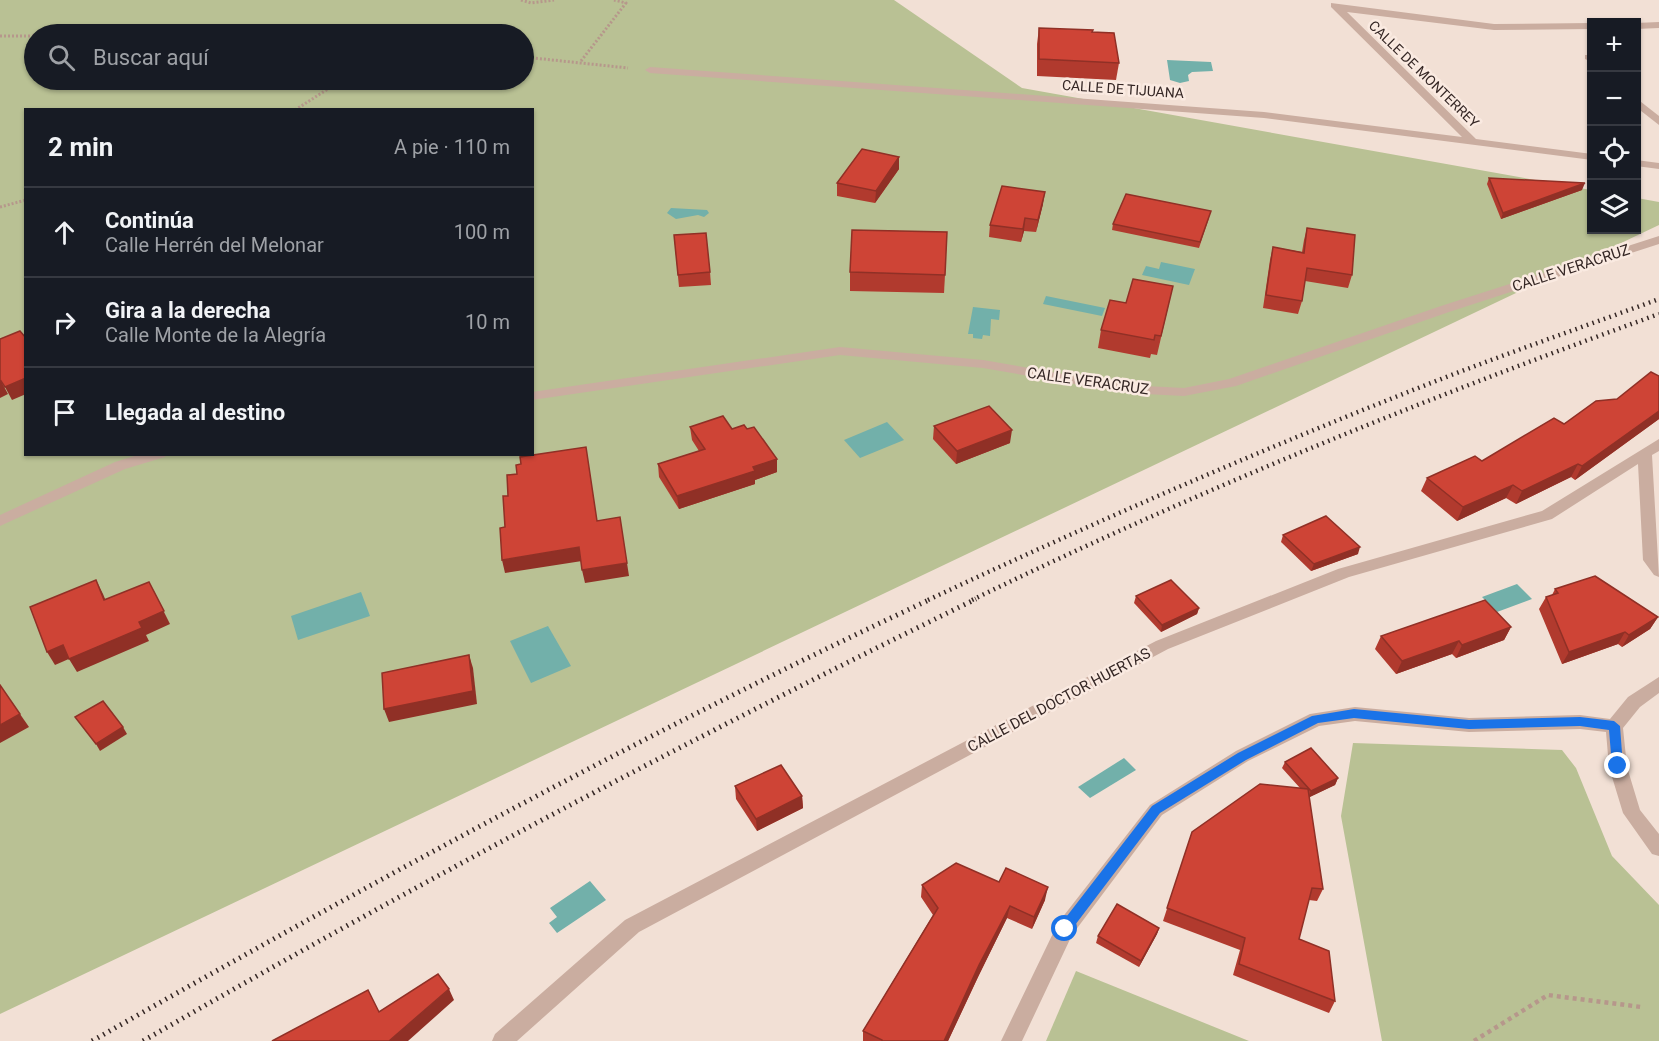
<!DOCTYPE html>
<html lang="es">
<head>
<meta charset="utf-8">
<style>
  :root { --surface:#171b24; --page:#20242c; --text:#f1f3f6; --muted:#9ea1a6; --line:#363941 }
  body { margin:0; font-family:Roboto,sans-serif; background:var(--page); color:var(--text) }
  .controls { position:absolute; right:18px; top:18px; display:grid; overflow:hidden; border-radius:0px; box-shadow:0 2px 4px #0004 }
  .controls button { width:54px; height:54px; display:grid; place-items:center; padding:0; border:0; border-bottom:2px solid var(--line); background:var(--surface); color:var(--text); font:30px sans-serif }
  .stop { position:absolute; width:18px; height:18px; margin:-14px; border:4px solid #1a73e8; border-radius:50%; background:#fff }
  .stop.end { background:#1a73e8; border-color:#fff; box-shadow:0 2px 6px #0008 }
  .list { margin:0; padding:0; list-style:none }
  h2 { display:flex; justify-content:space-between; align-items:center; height:78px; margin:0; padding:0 24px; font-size:26px }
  h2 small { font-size:20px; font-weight:400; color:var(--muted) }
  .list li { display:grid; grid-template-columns:39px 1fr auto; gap:18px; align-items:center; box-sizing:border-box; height:90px; padding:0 24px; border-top:2px solid var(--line) }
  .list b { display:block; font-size:22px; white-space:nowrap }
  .list p { margin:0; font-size:20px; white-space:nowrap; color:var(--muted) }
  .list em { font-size:20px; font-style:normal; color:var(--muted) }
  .icon { flex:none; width:33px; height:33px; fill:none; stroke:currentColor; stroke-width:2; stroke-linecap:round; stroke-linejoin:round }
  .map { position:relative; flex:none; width:1659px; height:1041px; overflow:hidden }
  .search { position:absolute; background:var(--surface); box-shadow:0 2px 4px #0004; left:24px; top:24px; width:510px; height:66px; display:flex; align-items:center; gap:15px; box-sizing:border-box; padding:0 21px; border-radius:33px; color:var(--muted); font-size:22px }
  .panel { position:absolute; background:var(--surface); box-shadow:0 2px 4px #0004; left:24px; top:108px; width:510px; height:348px; border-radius:0px }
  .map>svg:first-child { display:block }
  .green { fill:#b9c194; fill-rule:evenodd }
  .water { fill:#72b0aa }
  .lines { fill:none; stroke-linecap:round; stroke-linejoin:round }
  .path-far1 { stroke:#b6978b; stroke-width:3; stroke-dasharray:2 2; stroke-linecap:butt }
  .path { stroke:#b6978b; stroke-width:4.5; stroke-dasharray:4 4; stroke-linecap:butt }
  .minor { fill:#caada0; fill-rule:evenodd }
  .rail-far1 { stroke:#342624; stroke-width:4.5; stroke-dasharray:1.5 4.5; stroke-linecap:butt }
  .rail { stroke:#342624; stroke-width:5; stroke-dasharray:1.5 5; stroke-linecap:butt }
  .wall { fill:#b13a2e }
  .shaded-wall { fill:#903026 }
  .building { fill:#ce4436; stroke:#903026; stroke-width:1.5 }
  .route { fill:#1a73e8 }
  .labels { text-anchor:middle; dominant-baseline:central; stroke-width:5; stroke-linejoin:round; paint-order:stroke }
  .far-street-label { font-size:14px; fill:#342624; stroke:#faeae1 }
  .street-label { font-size:15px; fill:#342624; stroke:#faeae1 }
</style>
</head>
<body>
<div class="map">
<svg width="1659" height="1041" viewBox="0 0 1659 1041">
  <rect width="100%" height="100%" fill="#f2e0d5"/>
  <g class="green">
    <path d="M0 0H894L1022 88 1591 190 1592 230H1636L1637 198 1659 202V225L0 1014ZM34 34H524V80H34ZM26 110H532V454H26Z"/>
    <path d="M1353 743 1562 750 1576 768 1612 856 1659 905V1041H1382L1341 816Z"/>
    <path d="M1076 971 1249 1041H1046Z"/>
  </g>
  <g class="water">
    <path d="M1167 60 1211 62 1213 71 1192 72 1188 75 1189 81 1180 83 1170 80Z"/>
    <path d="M671 208 707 210 709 213 704 217 698 215 676 219 667 213Z"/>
    <path d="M1161 262 1195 269 1189 285 1142 275 1146 266 1159 269Z"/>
    <path d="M1046 296 1105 308 1102 316 1043 304Z"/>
    <path d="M973 307 1000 310 999 320 991 319 990 336 983 335 982 339 973 338V334H968Z"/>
    <path d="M887 422 904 440 860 458 844 440Z"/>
    <path d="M1517 584 1532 599 1497 612 1482 597Z"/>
    <path d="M361 592 370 616 298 640 291 616Z"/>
    <path d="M548 626 571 666 531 683 510 641Z"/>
    <path d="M1124 758 1136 770 1090 798 1078 787Z"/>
    <path d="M590 881 606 900 557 933 549 923 557 917 550 908Z"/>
  </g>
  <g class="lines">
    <g class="path-far1">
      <path d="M521 0 531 3 554 0"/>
      <path d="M0 36H34"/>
      <path d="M524 57 628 68"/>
      <path d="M581 61 626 3 614 0"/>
      <path d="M295 110 342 80"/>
      <path d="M0 207 26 200"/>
    </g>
    <path class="path" d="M1474 1041 1548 995 1641 1007"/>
    <g class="minor">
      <path d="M1331 3 1494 24 1592 23V29L1494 30 1347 12 1476 139 1592 154V160L1264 118 650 73 645 70 650 67 1264 112 1462 137 1331 7Z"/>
      <path d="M1659 22V28L1636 29V23Z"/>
      <path d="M1585 55H1592V62L1585 59Z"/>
      <path d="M1636 98 1659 116V125L1636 107Z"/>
      <path d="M1636 160 1659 163V169L1636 166Z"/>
      <path d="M1659 236V244L1449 312 1236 386 1184 396 1126 393 983 368 840 355 532 400V392L840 347 983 360 1126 385 1184 388 1229 379 1441 306Z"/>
      <path d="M1659 439V451L1652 455 1659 577 1654 575 1643 560 1638 464 1552 519 1349 577 1168 649 639 932 517 1041H492L495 1034 625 920 1156 641 1338 569 1542 511Z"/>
      <path d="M141 454H167L165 457 125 469 0 526V515L115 462Z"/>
      <path d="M1659 677V693L1640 707 1623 728 1627 767 1640 810 1659 834V856L1652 854 1623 813 1609 767 1606 732 1580 729 1469 732 1355 721 1319 726 1248 761 1162 815 1072 935 1022 1041H1001L1058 923 1150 805 1236 751 1310 714 1355 707 1469 718 1580 715 1610 719 1628 697Z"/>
    </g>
    <g class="rail-far1">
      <path d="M928 600C1101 519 1276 443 1454 374 1522 348 1591 324 1659 299"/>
      <path d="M972 600C1196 491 1426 398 1659 314"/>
    </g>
    <g class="rail">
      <path d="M92 1041C367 885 644 733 931 599"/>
      <path d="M143 1041C415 884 693 737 976 599"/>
    </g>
  </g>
  <g class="wall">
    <path d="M1039 28 1092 32 1119 63 1116 80 1037 76V44Z"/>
    <path d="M899 157V169L875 203 837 196V183Z"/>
    <path d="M1489 178 1582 190 1501 219 1487 184Z"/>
    <path d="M1043 204 1036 232 1024 231 1021 242 989 237 990 225Z"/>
    <path d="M1209 218 1199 248 1112 230 1113 224Z"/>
    <path d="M1307 228 1352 275 1348 288 1305 281 1302 301 1298 314 1263 308 1270 260 1273 247 1302 252 1304 240Z"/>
    <path d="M674 235 710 272 711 285 679 287Z"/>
    <path d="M850 272 945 275 944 293 850 291Z"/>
    <path d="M1173 286 1157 355 1151 354 1150 358 1098 348 1101 330 1126 303Z"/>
    <path d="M1659 376V419L1575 480 1571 477 1516 504 1506 498 1457 521 1421 491 1427 478 1482 461 1617 399Z"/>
    <path d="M934 426 1010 443 956 464 933 439Z"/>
    <path d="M690 427 732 429 777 459V472L755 480V484L679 509 659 477 658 464 699 451 692 440Z"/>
    <path d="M1283 535 1358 554 1311 571 1281 542Z"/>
    <path d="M1555 589 1658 617 1650 629 1622 647 1618 644 1562 664 1539 609 1546 597 1552 595Z"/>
    <path d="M1136 596 1199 608 1197 614 1161 632 1134 603Z"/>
    <path d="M1511 627 1504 640 1456 658 1452 654 1396 674 1375 649 1381 636Z"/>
    <path d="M1285 762 1338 778 1335 785 1309 797 1323 889 1317 901 1309 900 1299 939 1335 1001 1329 1013 1233 975 1240 950 1163 921 1192 832 1300 788 1282 768Z"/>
    <path d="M735 786 802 796 803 808 757 831 736 799Z"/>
    <path d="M999 882 1045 900 1032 929 1007 918 978 977 948 1041H863V1031L933 915 921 897 922 885Z"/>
    <path d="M1159 928 1157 934 1139 967 1096 943 1098 936Z"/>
  </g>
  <g class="shaded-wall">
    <path d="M899 157V169L875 203 876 191Z"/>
    <path d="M1585 183 1582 190 1501 219 1503 213Z"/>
    <path d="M1045 192 1043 204 1036 232 1038 220Z"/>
    <path d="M1025 218 1024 231 1021 242 1023 229Z"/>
    <path d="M26 378V394L12 400 5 387Z"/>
    <path d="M1 381 8 394 0 398V382Z"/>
    <path d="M1659 411V419L1575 480 1582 466Z"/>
    <path d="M1012 430 1010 443 956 464 957 451Z"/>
    <path d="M777 459V472L755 480V484L679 509 677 496 753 467Z"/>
    <path d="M1578 464 1571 477 1516 504 1522 491Z"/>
    <path d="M1513 485 1506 498 1457 521 1463 507Z"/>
    <path d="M579 547 582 561 505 573 502 560Z"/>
    <path d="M1360 547 1358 554 1311 571 1314 564Z"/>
    <path d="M627 563 629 576 585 583 582 570Z"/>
    <path d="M96 580 103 594 111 613 104 600Z"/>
    <path d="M149 582 170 624 146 635 149 641 77 672 69 659Z"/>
    <path d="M1199 608 1197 614 1161 632 1162 625Z"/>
    <path d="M1658 617 1650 629 1622 647 1629 635Z"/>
    <path d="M1511 627 1504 640 1456 658 1462 645Z"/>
    <path d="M1625 632 1618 644 1562 664 1569 652Z"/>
    <path d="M1459 641 1452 654 1396 674 1402 661Z"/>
    <path d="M63 645 71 658 55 665 47 652Z"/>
    <path d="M469 655 473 668 477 704 389 722 384 709Z"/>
    <path d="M20 714 29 727 0 743V725Z"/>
    <path d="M123 727 127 734 100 751 96 744Z"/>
    <path d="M1338 778 1335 785 1308 798 1311 791Z"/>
    <path d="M802 796 803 808 757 831 756 819Z"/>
    <path d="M1048 887 1045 900 1032 929 1034 917Z"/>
    <path d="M1010 906 1007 918 978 977 948 1041H944L979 965Z"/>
    <path d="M1159 928 1157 934 1139 967 1141 961Z"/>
    <path d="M449 989 454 1000 408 1041H389Z"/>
  </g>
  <g class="building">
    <path d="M1039 28 1093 30 1092 32 1114 33 1119 63 1039 59Z"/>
    <path d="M862 149 899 157 876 191 837 183Z"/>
    <path d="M1489 178 1585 183 1503 213Z"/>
    <path d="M1002 186 1045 192 1038 220 1025 218 1023 229 990 225Z"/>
    <path d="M1126 194 1211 211 1200 242 1113 224Z"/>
    <path d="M1307 228 1355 235 1352 275 1307 268 1302 301 1266 295 1273 247 1304 253Z"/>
    <path d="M852 230 947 232 945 275 850 272Z"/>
    <path d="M706 233 710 272 678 275 674 235Z"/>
    <path d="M1133 279 1173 286 1161 336 1155 335 1154 340 1101 330 1110 300 1126 303Z"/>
    <path d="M20 331 26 338V378L5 387 1 381 0 382V339Z"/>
    <path d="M1651 372 1659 376V411L1582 466 1578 464 1522 491 1513 485 1463 507 1427 478 1475 456 1482 461 1554 418 1564 424 1596 401 1617 399Z"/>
    <path d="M989 406 1012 430 957 451 934 426Z"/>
    <path d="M723 416 732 429 744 425 747 429 754 427 777 459 753 467 755 471 677 496 658 464 705 449 690 427Z"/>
    <path d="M586 447 597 521 620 517 627 563 582 570 579 547 502 560 500 528 505 527 503 496H508L507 475 517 474 516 465 521 464 520 457Z"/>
    <path d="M1326 516 1360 547 1314 564 1283 535Z"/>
    <path d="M1595 576 1658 617 1629 635 1625 632 1569 652 1546 597 1558 593 1555 589Z"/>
    <path d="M96 580 104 600 149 582 164 611 139 622 142 628 69 659 63 645 47 652 30 607Z"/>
    <path d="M1171 580 1199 608 1162 625 1136 596Z"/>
    <path d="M1485 600 1511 627 1462 645 1459 641 1402 661 1381 636 1436 617Z"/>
    <path d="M469 655 473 691 384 709 382 673Z"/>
    <path d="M0 685 20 714 0 725Z"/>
    <path d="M103 701 123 727 96 744 75 717Z"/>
    <path d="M1311 748 1338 778 1311 791 1285 762Z"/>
    <path d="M781 765 802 796 756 819 735 786Z"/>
    <path d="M1260 784 1308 789 1323 889 1312 888 1299 939 1329 951 1335 1001 1239 964 1245 938 1167 908 1192 832Z"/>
    <path d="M956 863 999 882 1006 868 1048 887 1034 917 1010 906 979 965 944 1041H882V1040L863 1031 938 908 922 885Z"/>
    <path d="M1117 904 1159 928 1141 961 1098 936Z"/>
    <path d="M438 974 449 989 389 1041H272L368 990 379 1012Z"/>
  </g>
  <path class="route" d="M1354 709 1469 720 1580 717 1614 721 1620 726 1623 766 1618 771 1612 766 1609 730 1580 726 1469 729 1354 718 1318 723 1246 760 1160 813 1069 933H1060L1058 929 1060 925 1152 806 1238 753 1312 716Z"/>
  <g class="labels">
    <g class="far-street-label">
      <text transform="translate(1424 74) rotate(44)">CALLE DE MONTERREY</text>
      <text transform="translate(1123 89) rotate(4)">CALLE DE TIJUANA</text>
    </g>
    <g class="street-label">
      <text transform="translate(1571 268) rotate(-18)">CALLE VERACRUZ</text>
      <text transform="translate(1088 381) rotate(8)">CALLE VERACRUZ</text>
      <text transform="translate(1059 700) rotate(-28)">CALLE DEL DOCTOR HUERTAS</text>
    </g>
  </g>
</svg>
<div class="controls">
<button>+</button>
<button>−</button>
<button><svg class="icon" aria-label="locate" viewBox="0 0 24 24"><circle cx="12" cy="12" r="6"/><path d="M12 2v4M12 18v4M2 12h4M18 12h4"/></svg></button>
<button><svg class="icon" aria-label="layers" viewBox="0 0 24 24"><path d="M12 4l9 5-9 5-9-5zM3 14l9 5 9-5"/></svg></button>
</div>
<div class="stop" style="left:1065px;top:929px"></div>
<div class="stop end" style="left:1618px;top:766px"></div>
<div class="search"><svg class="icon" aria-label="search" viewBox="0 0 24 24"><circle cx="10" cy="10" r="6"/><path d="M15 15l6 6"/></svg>Buscar aquí</div>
<section class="panel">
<h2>2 min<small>A pie · 110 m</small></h2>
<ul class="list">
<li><svg class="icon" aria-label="ahead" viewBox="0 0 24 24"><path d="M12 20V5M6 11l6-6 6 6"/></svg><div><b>Continúa</b><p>Calle Herrén del Melonar</p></div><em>100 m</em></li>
<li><svg class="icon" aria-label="right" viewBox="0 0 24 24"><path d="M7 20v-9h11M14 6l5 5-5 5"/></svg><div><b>Gira a la derecha</b><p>Calle Monte de la Alegría</p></div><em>10 m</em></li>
<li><svg class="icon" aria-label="arrive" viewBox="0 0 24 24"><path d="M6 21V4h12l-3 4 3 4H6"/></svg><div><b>Llegada al destino</b></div></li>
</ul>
</section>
</div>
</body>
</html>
